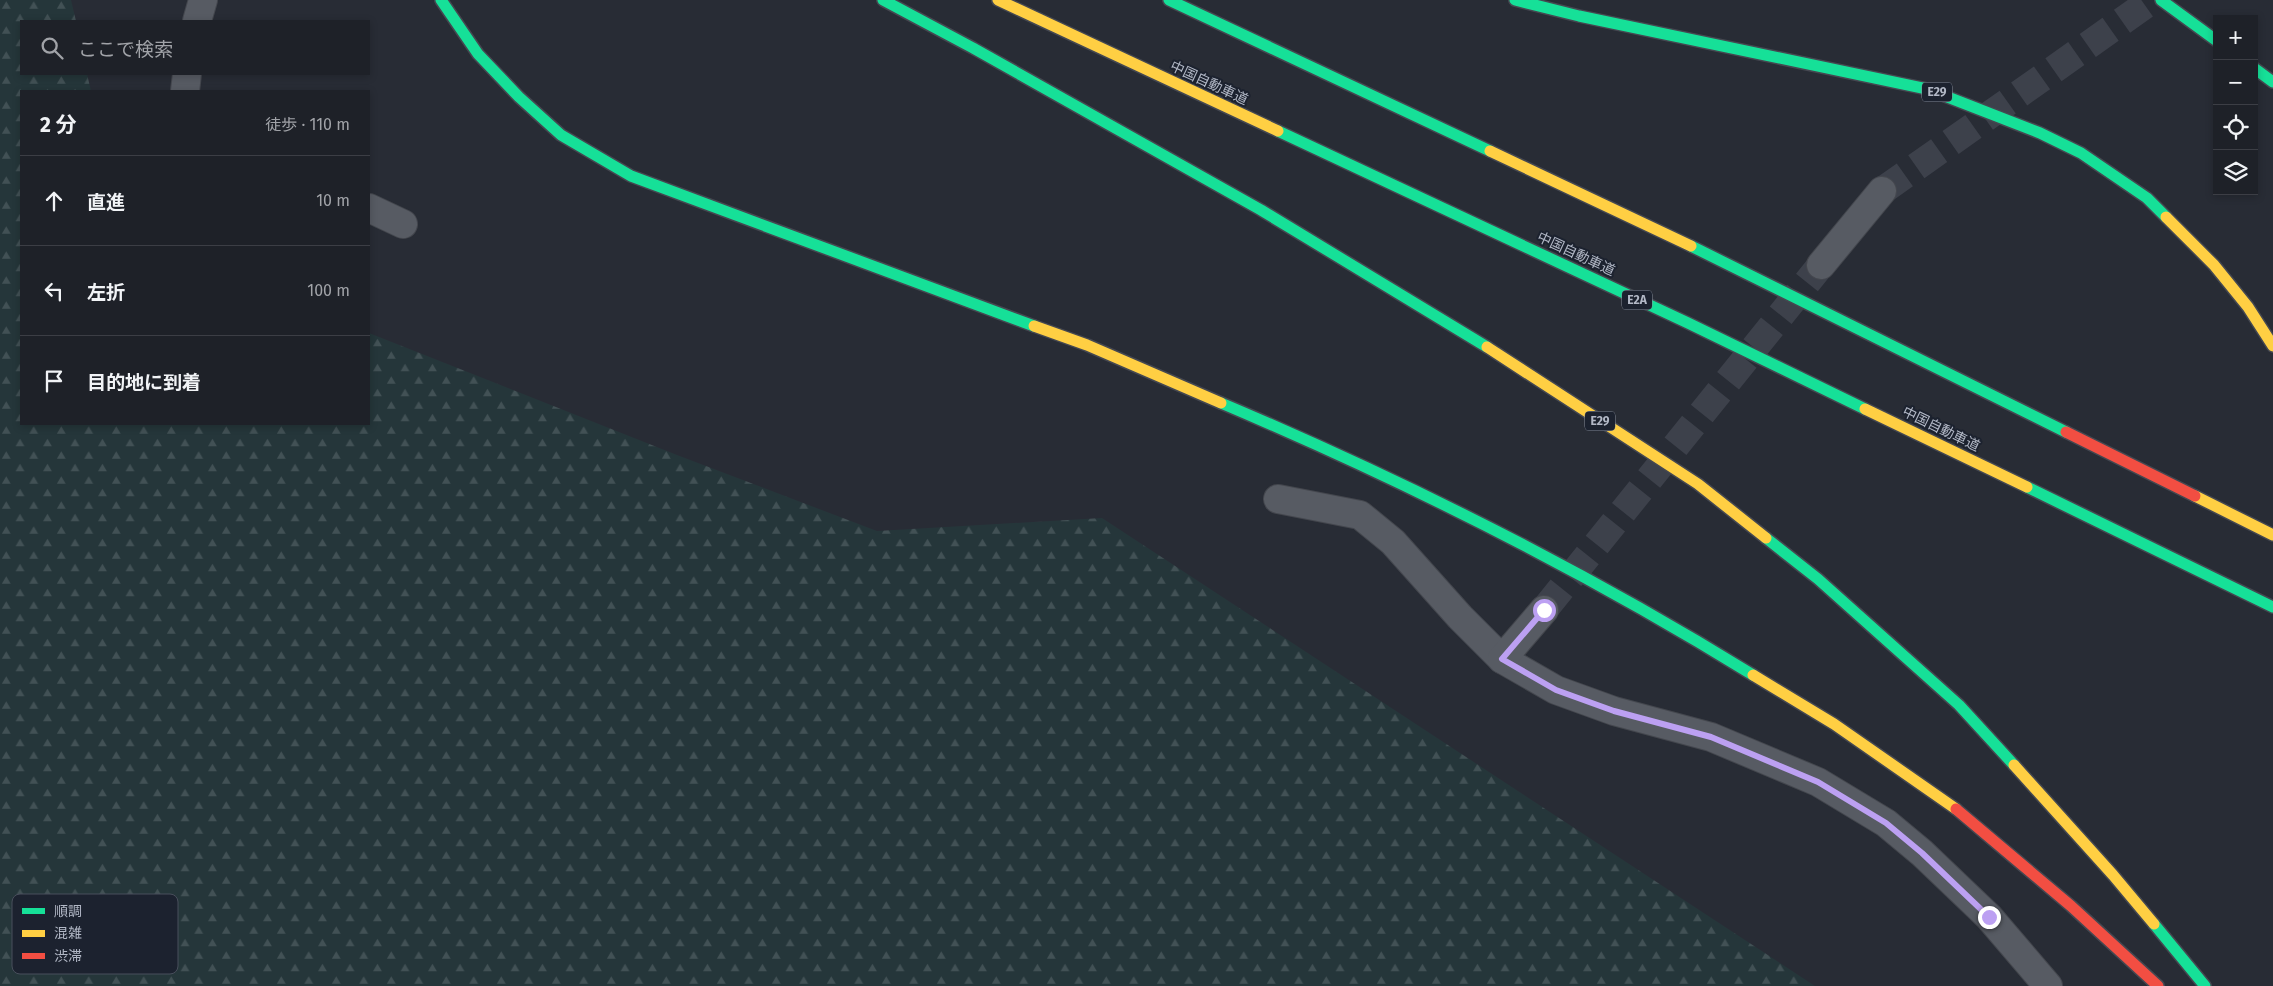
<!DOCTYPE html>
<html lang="ja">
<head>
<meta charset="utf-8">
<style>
  :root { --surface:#1e2128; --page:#262930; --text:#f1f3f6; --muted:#a1a3a8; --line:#3c3e45 }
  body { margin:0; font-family:"Fira Sans","Noto Sans JP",sans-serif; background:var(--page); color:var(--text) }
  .controls { position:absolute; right:15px; top:15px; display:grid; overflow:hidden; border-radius:0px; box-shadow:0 2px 8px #0003 }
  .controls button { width:45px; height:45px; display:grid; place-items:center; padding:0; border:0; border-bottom:1px solid var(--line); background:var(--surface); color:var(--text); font:25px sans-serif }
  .stop { position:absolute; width:15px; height:15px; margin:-11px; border:4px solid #bca0f2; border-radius:50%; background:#fff }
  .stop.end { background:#bca0f2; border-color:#fff; box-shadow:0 1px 5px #0008 }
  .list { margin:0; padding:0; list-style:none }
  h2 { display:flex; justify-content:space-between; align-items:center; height:65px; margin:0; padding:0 20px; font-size:21px }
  h2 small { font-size:16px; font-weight:400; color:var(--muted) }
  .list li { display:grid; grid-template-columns:32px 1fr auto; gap:15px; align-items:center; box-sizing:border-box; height:90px; padding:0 20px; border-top:1px solid var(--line) }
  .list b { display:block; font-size:19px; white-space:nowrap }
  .list em { font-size:16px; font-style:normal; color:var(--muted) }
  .icon { flex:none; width:28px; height:28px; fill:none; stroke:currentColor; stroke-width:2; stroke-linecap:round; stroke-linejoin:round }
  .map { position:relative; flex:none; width:2273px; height:986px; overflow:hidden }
  .search { position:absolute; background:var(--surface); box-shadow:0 2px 8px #0003; left:20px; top:20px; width:350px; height:55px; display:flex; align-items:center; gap:12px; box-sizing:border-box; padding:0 18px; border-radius:0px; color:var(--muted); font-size:19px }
  .panel { position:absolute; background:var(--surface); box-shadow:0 2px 8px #0003; left:20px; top:90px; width:350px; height:335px; border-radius:0px }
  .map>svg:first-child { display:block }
  .forest { fill:url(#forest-firs) }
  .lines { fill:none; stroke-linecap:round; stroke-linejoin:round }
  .street-tunnel { stroke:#3d414b; stroke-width:28; stroke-dasharray:28 14; stroke-linecap:butt }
  .street-casing { stroke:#44474e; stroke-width:30 }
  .fast-casing { stroke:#454851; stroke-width:14 }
  .slow-casing { stroke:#454851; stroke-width:14 }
  .jam-casing { stroke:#454851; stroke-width:14 }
  .street { stroke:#575b63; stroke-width:28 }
  .fast { stroke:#16e098; stroke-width:11 }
  .slow { stroke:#ffcf43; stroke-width:11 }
  .jam { stroke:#f24e42; stroke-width:11 }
  .route { stroke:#bca0f2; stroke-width:6 }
  .labels { text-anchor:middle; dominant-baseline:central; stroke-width:4; stroke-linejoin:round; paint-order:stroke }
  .shield { fill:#1c222f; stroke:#858b99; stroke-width:1 }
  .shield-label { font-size:12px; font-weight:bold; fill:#b2b8c6 }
  .street-label { font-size:14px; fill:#b2b8c6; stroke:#1c222f }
  .key { fill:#1c222f; stroke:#494f5c; stroke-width:1 }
  .key-label { font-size:14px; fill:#b2b8c6 }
</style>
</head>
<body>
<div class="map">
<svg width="2273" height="986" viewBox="0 0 2273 986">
  <defs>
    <pattern id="forest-firs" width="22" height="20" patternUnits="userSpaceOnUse" patternTransform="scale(1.25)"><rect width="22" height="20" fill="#25363a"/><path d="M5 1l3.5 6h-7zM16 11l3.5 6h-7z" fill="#425155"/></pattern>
  </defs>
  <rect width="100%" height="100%" fill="#282c35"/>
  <path class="forest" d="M0 0H71L76 21H21V74H87L91 91H21V424H369V333L677 455 877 531 1102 518 1815 986H0Z"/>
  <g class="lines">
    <g class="street-tunnel">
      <path d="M1882 191 2152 0"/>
      <path d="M1544 610 1821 265"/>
    </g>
    <g class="street-casing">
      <g id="street">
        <path d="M197 21 203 0"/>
        <path d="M185 91 187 74"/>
        <path d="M369 208 403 224"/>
        <path d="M1821 265 1882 191"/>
        <path d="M1278 499 1360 515 1393 542 1460 617 1502 659 1556 690 1614 711 1711 737 1818 782 1886 823 1922 853 1989 917 2048 986"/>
        <path d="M1502 659 1544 610"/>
      </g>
    </g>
    <g class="fast-casing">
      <g id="fast">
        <path d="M441 0 478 54 519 97 561 135 631 176 1034 326"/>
        <path d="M883 0 973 48 1261 210 1487 347"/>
        <path d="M1169 0 1490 151"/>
        <path d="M1515 0 1579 16 1927 89 2040 133 2081 153 2147 198 2166 217"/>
        <path d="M2161 0 2217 41"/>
        <path d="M2254 68 2273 82"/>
        <path d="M1278 131 1688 323 1865 409"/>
        <path d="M1691 246 2066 432"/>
        <path d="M1221 403C1405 481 1583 570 1753 675"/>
        <path d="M2027 487 2273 607"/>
        <path d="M1766 538 1818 579 1959 705 2014 765"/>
        <path d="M2154 924 2205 986"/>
      </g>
    </g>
    <g class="slow-casing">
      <g id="slow">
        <path d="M998 0 1278 131"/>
        <path d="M1490 151 1691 246"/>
        <path d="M2166 217 2214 265 2248 307 2273 346"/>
        <path d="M1034 326 1087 345 1221 403"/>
        <path d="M1487 347 1698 484 1766 538"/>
        <path d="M1865 409 2027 487"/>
        <path d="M2195 496 2273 535"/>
        <path d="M1753 675 1834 724 1956 809"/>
        <path d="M2014 765 2113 875 2154 924"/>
      </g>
    </g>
    <g class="jam-casing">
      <g id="jam">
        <path d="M2066 432 2195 496"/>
        <path d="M1956 809 2071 906 2158 986"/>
      </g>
    </g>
    <use href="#street" class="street"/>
    <use href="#fast" class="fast"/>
    <use href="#slow" class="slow"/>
    <use href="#jam" class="jam"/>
  </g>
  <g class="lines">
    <path class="route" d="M1544 610 1502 659 1556 690 1614 711 1711 737 1818 782 1886 823 1922 853 1989 917"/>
  </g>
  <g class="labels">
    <g class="shield">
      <rect x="1922" y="82.5" width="30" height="19" rx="4"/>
      <rect x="1622" y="290.5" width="30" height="19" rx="4"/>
      <rect x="1585" y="411.5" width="30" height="19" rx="4"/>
    </g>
    <g class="shield-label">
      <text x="1937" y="92">E29</text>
      <text x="1637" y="300">E2A</text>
      <text x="1600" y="421">E29</text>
    </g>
    <g class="street-label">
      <text transform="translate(1209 83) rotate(25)">中国自動車道</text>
      <text transform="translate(1576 254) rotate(25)">中国自動車道</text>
      <text transform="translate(1941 429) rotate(26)">中国自動車道</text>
    </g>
  </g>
  <rect x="12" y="894" width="166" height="80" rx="8" class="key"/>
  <rect x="22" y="908" width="23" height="6" fill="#16e098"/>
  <rect x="22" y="930" width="23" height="7" fill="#ffcf43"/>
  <rect x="22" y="953" width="23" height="6" fill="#f24e42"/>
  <g class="key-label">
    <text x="54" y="916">順調</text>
    <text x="54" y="938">混雑</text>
    <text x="54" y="961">渋滞</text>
  </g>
</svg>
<div class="controls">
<button>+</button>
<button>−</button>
<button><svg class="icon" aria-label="locate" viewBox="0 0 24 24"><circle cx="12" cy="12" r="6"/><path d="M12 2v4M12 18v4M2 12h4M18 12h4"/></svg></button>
<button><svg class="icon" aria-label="layers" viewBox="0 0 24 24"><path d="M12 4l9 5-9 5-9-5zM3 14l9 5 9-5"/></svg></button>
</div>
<div class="stop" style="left:1544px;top:610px"></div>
<div class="stop end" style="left:1989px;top:917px"></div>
<div class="search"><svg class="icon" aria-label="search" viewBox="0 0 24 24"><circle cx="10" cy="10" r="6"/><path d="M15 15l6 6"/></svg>ここで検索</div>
<section class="panel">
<h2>2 分<small>徒歩 · 110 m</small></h2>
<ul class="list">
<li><svg class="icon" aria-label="ahead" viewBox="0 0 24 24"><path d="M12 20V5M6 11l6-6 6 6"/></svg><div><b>直進</b></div><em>10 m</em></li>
<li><svg class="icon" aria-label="left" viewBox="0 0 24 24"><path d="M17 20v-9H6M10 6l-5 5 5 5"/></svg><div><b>左折</b></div><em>100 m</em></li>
<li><svg class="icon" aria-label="arrive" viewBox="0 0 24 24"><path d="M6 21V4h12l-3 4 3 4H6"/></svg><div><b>目的地に到着</b></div></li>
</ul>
</section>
</div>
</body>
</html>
